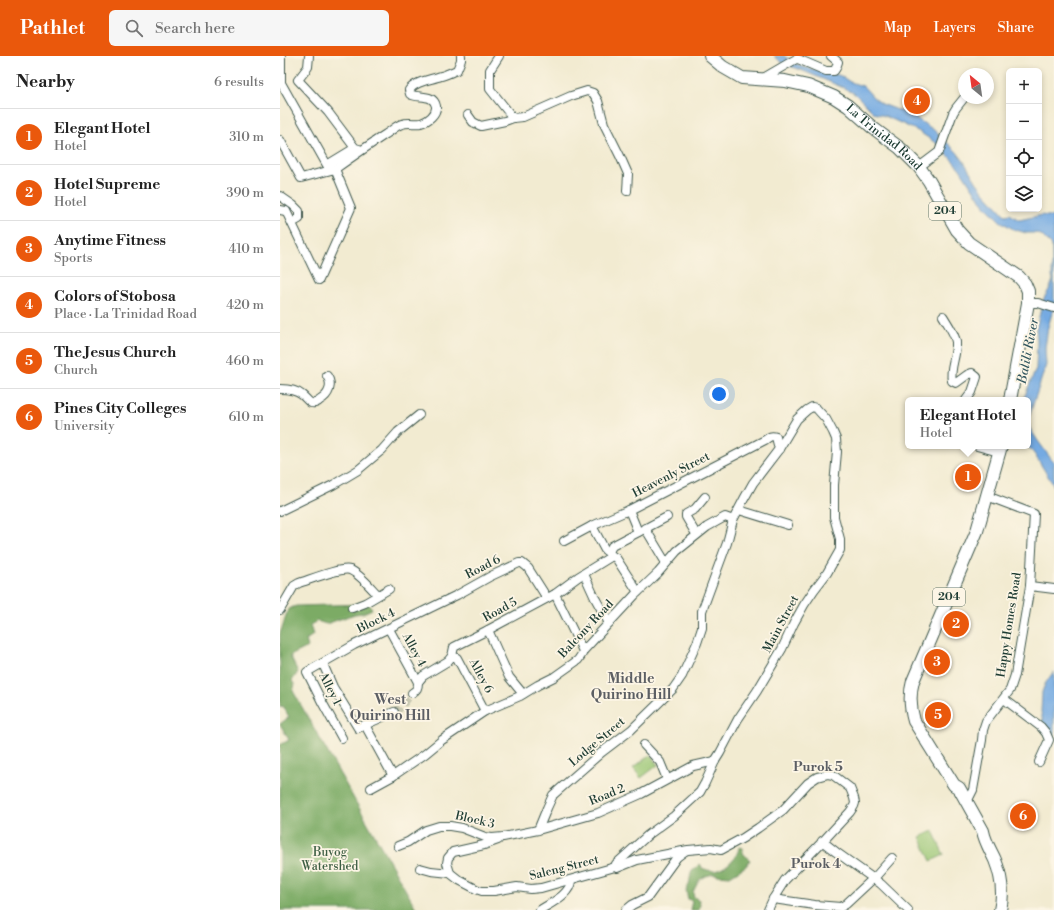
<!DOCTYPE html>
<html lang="en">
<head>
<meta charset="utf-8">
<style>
  :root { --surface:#fff; --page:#f6f6f6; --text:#222; --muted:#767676; --line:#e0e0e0; --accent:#ea580c }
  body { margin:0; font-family:"Libre Bodoni",serif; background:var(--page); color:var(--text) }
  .controls { position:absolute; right:12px; top:12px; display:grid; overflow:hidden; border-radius:6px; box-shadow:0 2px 6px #0003 }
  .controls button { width:36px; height:36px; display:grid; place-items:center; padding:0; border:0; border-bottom:1px solid var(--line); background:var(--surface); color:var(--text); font:20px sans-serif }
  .compass { position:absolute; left:678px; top:12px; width:36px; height:36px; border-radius:50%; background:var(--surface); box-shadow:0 2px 6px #0003; rotate:331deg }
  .you { position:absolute; left:439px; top:338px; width:14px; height:14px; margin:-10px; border:3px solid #fff; border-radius:50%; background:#1a73e8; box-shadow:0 0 0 6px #1a73e833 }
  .badge { display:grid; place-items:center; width:26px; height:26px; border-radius:50%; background:var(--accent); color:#fff; font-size:13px; font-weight:700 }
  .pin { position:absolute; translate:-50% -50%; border:2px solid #fff; box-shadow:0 1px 4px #0006 }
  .popup { position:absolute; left:625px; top:341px; width:126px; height:52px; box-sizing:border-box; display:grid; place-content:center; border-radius:6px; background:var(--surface); filter:drop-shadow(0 1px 3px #0005); font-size:13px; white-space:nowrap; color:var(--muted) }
  .popup b { font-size:15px; color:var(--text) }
  .popup::after { content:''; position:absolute; left:50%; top:100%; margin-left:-8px; border:8px solid transparent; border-top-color:var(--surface) }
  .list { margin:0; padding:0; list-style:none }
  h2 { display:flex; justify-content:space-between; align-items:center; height:52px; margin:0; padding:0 16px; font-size:17px }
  h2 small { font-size:13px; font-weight:400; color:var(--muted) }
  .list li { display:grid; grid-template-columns:26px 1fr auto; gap:12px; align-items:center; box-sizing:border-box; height:56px; padding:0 16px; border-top:1px solid var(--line) }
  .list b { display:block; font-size:15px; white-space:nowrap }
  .list p { margin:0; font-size:13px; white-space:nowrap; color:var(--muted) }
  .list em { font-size:13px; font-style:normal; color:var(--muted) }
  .icon { flex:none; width:22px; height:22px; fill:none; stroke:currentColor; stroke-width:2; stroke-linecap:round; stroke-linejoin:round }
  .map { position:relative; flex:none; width:774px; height:854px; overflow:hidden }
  header { display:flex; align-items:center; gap:24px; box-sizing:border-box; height:56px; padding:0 20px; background:var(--accent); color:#fff }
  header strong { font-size:19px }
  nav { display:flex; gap:22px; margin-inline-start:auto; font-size:14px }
  .search { width:280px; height:36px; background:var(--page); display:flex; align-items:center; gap:10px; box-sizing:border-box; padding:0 14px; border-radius:6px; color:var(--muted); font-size:15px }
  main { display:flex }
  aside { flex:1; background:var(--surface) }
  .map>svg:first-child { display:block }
  .green { fill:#9ac673; stroke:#5c8254 }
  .forest { fill:#7bab65; stroke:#4d744c }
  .water { fill:#74aae2; stroke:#4a748b }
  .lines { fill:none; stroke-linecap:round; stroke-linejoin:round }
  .minor-tunnel { stroke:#c8c8b2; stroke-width:8; stroke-dasharray:8 4; stroke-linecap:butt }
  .minor-casing { stroke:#3f574c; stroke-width:10 }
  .highway-casing { stroke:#3f574c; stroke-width:14 }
  .minor { stroke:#fff; stroke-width:8 }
  .highway { stroke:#fff; stroke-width:12 }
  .labels { text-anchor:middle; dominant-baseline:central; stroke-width:3.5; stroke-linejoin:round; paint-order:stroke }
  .shield { fill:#fcf5e5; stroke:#617469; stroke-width:1 }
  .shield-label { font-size:11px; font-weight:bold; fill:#1f3d34 }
  .street-label { font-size:12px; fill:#1f3d34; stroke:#fcf5e5 }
  .park-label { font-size:12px; fill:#3e5f44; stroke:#fcf5e5 }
  .water-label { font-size:13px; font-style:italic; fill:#345860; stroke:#fcf5e5 }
  .neighbourhood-label { font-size:13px; font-weight:bold; fill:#5c5f64; stroke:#fcf5e5 }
  .quarter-label { font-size:14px; font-weight:bold; fill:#5c5f64; stroke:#fcf5e5 }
</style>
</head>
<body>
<header>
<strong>Pathlet</strong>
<div class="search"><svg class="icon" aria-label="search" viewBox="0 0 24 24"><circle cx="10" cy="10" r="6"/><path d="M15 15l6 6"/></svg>Search here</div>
<nav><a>Map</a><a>Layers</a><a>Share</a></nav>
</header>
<main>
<aside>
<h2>Nearby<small>6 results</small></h2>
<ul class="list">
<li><span class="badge">1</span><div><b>Elegant Hotel</b><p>Hotel</p></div><em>310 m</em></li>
<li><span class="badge">2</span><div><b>Hotel Supreme</b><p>Hotel</p></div><em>390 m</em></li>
<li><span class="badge">3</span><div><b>Anytime Fitness</b><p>Sports</p></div><em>410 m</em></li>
<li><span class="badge">4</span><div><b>Colors of Stobosa</b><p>Place · La Trinidad Road</p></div><em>420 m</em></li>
<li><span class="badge">5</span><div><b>The Jesus Church</b><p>Church</p></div><em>460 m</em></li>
<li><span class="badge">6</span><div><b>Pines City Colleges</b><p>University</p></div><em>610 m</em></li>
</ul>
</aside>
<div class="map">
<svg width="774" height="854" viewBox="0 0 774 854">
  <rect width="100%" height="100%" fill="#fcf5e5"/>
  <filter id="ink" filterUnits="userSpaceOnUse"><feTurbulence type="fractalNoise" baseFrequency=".025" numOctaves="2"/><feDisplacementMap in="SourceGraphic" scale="8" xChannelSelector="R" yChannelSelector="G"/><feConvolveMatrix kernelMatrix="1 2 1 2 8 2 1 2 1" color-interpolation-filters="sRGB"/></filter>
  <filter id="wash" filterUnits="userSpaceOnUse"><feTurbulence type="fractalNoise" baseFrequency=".012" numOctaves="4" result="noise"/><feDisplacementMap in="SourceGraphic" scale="16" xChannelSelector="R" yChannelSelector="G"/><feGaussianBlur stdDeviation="0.9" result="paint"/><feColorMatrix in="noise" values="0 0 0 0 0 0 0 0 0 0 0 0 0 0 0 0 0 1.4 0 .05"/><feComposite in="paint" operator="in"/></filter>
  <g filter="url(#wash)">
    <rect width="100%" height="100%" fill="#f2ebd1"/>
    <g class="green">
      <path d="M370 699 378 709 361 722 353 712Z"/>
      <path d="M653 775 664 799 651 805 640 781Z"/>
    </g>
    <g class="forest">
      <path d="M86 548 90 549 92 553 83 557 75 558 46 568 37 565 30 569 33 579 26 584 28 591 10 600 18 616 12 625 15 629 13 635 137 854H0V689L9 684 0 668 9 661 3 650 0 651V578L8 553 16 550Z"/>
      <path d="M459 791 462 792 463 797 470 804 466 810 450 820 438 819 433 818 426 820 419 824 413 836 414 841 419 844 420 848 419 854H410L412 845 408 843 406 834 409 829 411 816 420 808 421 809 422 812C427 814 433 816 438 814 447 811 458 801 459 791Z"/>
    </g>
    <g class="water">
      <path d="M494 0H504L522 11 548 16 561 20 570 26 583 30 594 42 602 48 631 59 654 74 676 95 683 104 697 127 705 137 725 159 730 158 739 164 762 159 773 161 774 162V250L768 271 765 292 766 309 748 364 750 373 758 385 774 407V430L755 399 748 390V344H743L756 313 757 284 756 273 763 244 770 232 773 224 772 220V190L761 179 755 177H746L733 173 720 165 706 151 697 139 680 113 673 105 660 90 650 83 638 75 605 60 594 57 575 38 564 32 516 12 505 9Z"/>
      <path d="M774 615V681L763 666 761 656 762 636 765 628Z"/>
    </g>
  </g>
  <g filter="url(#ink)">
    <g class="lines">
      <path class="minor-tunnel" d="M114 656 120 652 132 637"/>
      <g class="minor-casing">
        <g id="minor">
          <path d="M1 0V27L47 109 75 92"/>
          <path d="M29 0 28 11 18 24 48 56 75 92 79 93"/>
          <path d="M219 0 210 14V33L233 62"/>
          <path d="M485 24V21L516 3H518L546 15H554L556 12 558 6 551 0"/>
          <path d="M188 59 193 66 201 70 225 65 233 62 243 61 291 40 307 35 313 37 318 45 324 68 340 100 348 118 347 135"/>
          <path d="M0 84 21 122 55 113"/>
          <path d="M639 111 659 96 673 57 676 52 684 42"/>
          <path d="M0 140 13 149 19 155V163L12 167"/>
          <path d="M0 154 6 155 39 224 71 152 55 113C72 101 89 89 106 78 111 75 117 69 122 68 128 66 135 68 141 67 148 65 157 58 156 50 153 37 138 43 130 38L129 34C136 25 150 24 161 20 166 19 171 16 177 14L181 4V0"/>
          <path d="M748 247H758L774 252"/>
          <path d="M663 260C668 268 675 278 676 286 677 300 669 312 672 325L676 327 687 319 692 317 697 321 692 336 686 344"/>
          <path d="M0 333C7 333 16 334 22 339 25 341 28 346 31 347 35 348 38 346 40 344 49 339 53 329 47 320"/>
          <path d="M697 390 719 396"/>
          <path d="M349 454 358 476"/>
          <path d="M459 454 508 469"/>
          <path d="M0 455 53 429 78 414 102 394 118 376 139 359"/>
          <path d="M312 470 325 494C330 497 331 500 336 502L358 536"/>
          <path d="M365 472 386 507"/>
          <path d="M416 478 406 461V458L415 453 425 441"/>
          <path d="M284 485 312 470 349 454 485 384C489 381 491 379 496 381L499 393"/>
          <path d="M329 496 332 490 387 461"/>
          <path d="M304 518 315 542 329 567"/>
          <path d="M750 530 774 533"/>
          <path d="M275 538 303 595"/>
          <path d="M72 552 85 547 109 533"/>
          <path d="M0 554 14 530 19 527C29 524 61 511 70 514 80 518 91 532 98 539"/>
          <path d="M109 573 138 626"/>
          <path d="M208 574 229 621 243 638"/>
          <path d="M172 600 177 602 205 655"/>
          <path d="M43 608 53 631 78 672 114 656"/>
          <path d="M132 637C137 634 138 632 138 626L143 620 168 605 172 600 174 591 208 574 275 538 298 521 332 500"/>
          <path d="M724 643 761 671 766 677 769 684 759 706"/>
          <path d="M85 669 113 720"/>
          <path d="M62 682 42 646 27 616 74 589 177 539 211 520 239 507H242L248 512 267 542"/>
          <path d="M364 689 380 706 387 723"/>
          <path d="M91 732 113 720 145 698 162 684 205 655 240 640 258 629 274 621 298 604 302 598 303 595 355 539 378 517 397 495 427 471 445 461 453 464"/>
          <path d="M687 746 693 734 702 684 703 674 706 665 730 634 735 619 750 530 754 458 707 440"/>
          <path d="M258 774 267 752 273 739 322 696 351 674 393 633 402 620 417 587 422 572V555L447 487 453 464 464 443 473 427 499 393 517 363 527 354 532 351 536 352 546 363 553 376 556 383 557 396 554 429V461L560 483V494L547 517 534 534 524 549 514 567 502 593 477 635 458 663 440 697 435 705 425 727 420 736 394 760 368 779 346 799 336 808 335 811"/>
          <path d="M542 785 556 796 601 828 628 854"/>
          <path d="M118 790 128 786 146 774 159 770H170L182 772 205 781 212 782 223 781 258 774 318 757 361 738 413 710 435 705"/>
          <path d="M140 812 151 815 170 817 179 824 196 833 202 835H214L237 831 251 833 261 832 335 811 337 812 357 804 408 794 431 792 441 794 463 782 478 772 503 754 528 727 537 721 548 718 553 719 570 732 574 742 575 747 574 750 570 756 545 783 505 824 493 843 488 854"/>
          <path d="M170 817 167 807 168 802 173 796 204 789 218 784"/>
          <path d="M493 843 535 849 561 851 566 848 596 820 612 802"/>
          <path d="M260 854C271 847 291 838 291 824"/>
          <path d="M346 854 352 849 368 841 397 801 405 795"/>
        </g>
      </g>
      <g class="highway-casing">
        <g id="highway">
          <path id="s1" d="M430 0 443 11 462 22 505 25 528 30 554 41 568 50 593 72 620 92 639 111 649 125 677 174 689 187 739 221 745 228 748 235V247L730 344"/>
          <path d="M720 854C724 838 721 819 715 804 711 795 705 786 703 775L679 732 674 729 634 665C630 651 629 639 633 625L697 475 721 390"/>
        </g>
      </g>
      <use href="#minor" class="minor"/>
      <use href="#highway" class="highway"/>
    </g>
  </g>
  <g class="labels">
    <g class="shield">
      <rect x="649" y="146" width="32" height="18" rx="3"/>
      <rect x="653" y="532" width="32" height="18" rx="3"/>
    </g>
    <g class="shield-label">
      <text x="665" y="155">204</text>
      <text x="669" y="541">204</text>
    </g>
    <g class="street-label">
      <text stroke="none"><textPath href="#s1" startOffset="198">La Trinidad Road</textPath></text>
      <text transform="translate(391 419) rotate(-27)">Heavenly Street</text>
      <text transform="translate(203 511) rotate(-27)">Road 6</text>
      <text transform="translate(220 554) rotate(-29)">Road 5</text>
      <text transform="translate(96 565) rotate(-26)">Block 4</text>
      <text transform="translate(501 568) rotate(-62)">Main Street</text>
      <text transform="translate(729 569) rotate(-81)">Happy Homes Road</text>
      <text transform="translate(306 573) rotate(-47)">Balcony Road</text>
      <text transform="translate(134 594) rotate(62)">Alley 4</text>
      <text transform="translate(201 620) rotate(62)">Alley 6</text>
      <text transform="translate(50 633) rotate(63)">Alley 1</text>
      <text transform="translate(317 686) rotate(-40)">Lodge Street</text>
      <text transform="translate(327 739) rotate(-22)">Road 2</text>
      <text transform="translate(195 764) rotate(13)">Block 3</text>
      <text transform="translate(284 812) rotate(-14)">Saleng Street</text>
    </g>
    <g class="park-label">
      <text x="50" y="796">Buyog<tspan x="50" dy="14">Watershed</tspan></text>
    </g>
    <g class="water-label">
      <text transform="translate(748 295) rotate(-79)">Balili River</text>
    </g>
    <g class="neighbourhood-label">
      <text x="538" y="711">Purok 5</text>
      <text x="536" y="808">Purok 4</text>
    </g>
    <g class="quarter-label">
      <text x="351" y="623">Middle<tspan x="351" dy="16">Quirino Hill</tspan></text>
      <text x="110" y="644">West<tspan x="110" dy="16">Quirino Hill</tspan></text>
    </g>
  </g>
</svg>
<div class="controls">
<button>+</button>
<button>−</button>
<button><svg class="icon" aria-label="locate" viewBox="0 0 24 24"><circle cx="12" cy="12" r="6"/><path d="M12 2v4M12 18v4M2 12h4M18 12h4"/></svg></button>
<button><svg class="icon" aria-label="layers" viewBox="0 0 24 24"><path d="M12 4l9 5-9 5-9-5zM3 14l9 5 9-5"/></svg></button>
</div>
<svg class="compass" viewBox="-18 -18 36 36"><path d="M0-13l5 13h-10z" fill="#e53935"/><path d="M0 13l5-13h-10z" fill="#767676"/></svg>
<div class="you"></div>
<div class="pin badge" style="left:688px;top:421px">1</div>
<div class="popup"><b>Elegant Hotel</b>Hotel</div>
<div class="pin badge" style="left:676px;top:568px">2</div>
<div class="pin badge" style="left:657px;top:606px">3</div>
<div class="pin badge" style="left:637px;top:45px">4</div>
<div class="pin badge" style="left:658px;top:659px">5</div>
<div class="pin badge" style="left:743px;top:760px">6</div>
</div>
</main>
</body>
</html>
